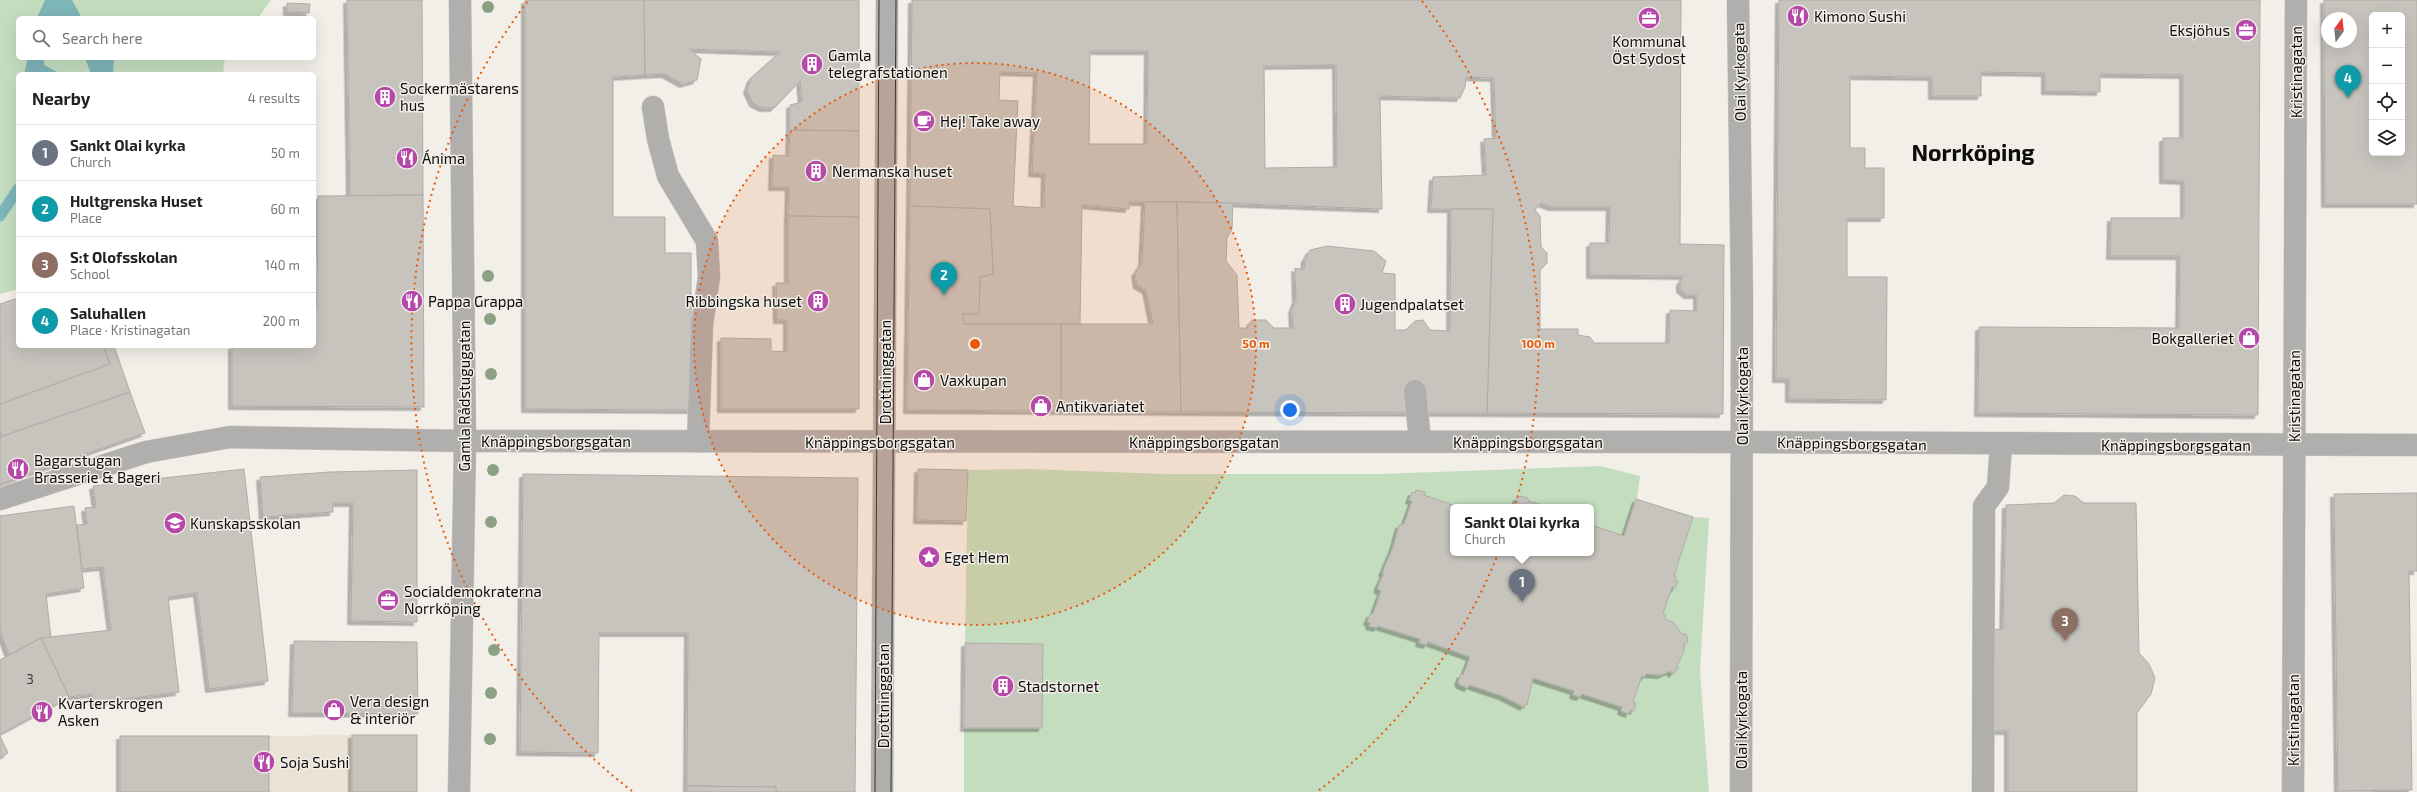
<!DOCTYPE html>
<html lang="en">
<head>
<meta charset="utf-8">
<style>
  :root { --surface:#fff; --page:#f2f2f2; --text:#222; --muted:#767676; --line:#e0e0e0; --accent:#2563eb }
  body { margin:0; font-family:"Exo 2",sans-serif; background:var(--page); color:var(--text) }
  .controls { position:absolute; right:12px; top:12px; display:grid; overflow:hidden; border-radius:6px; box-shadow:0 4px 16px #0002 }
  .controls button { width:36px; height:36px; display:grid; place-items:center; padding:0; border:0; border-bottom:1px solid var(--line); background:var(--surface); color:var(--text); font:20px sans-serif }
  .compass { position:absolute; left:2321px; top:12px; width:36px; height:36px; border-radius:50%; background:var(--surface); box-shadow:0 4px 16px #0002; rotate:15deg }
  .you { position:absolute; left:1290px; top:410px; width:14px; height:14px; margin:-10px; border:3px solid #fff; border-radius:50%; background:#1a73e8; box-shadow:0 0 0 6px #1a73e833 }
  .badge { display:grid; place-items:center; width:26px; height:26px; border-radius:50%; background:var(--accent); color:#fff; font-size:13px; font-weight:700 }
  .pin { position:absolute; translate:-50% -33px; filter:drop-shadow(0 1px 2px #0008) }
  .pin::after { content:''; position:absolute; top:21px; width:14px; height:12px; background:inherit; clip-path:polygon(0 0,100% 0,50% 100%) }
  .popup { position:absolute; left:1450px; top:504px; width:144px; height:52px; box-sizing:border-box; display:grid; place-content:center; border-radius:6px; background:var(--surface); filter:drop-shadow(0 1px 3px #0005); font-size:13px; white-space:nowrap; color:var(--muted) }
  .popup b { font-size:15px; color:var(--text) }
  .popup::after { content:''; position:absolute; left:50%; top:100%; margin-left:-8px; border:8px solid transparent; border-top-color:var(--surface) }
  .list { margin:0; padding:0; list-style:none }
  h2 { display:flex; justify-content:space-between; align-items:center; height:52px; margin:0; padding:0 16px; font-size:17px }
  h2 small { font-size:13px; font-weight:400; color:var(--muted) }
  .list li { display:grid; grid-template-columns:26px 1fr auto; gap:12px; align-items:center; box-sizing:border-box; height:56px; padding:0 16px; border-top:1px solid var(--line) }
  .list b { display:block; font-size:15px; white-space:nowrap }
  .list p { margin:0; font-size:13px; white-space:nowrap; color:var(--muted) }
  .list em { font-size:13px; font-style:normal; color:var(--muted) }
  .icon { flex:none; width:22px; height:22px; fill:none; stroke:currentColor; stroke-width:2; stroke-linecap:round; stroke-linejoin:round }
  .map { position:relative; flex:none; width:2417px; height:792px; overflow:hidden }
  .search { position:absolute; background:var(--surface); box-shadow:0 4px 16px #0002; left:16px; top:16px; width:300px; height:44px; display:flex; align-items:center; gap:10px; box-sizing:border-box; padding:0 14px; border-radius:6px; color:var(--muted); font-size:15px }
  .panel { position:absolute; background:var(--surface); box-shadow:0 4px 16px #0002; left:16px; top:72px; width:300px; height:276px; border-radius:6px }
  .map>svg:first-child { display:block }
  .built { fill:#e9e2d5 }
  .green { fill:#c4ddbf; fill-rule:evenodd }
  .water { fill:#7eb5b9 }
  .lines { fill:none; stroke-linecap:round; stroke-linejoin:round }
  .stream { stroke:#7eb5b9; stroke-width:11 }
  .building { fill:#c7c4be; stroke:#afaca6; fill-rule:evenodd; filter:url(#shadow) }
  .minor-casing { stroke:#cdcbc5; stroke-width:23 }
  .minor { stroke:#b1aeae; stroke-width:22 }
  .tram { stroke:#33322f; stroke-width:1 }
  .tree { fill:#8ca083 }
  .ring { fill:none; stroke:#e8590c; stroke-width:2; stroke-dasharray:2 4 }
  .labels { text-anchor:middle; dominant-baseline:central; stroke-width:3; stroke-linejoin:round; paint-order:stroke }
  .number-label { font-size:13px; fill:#3c3a37 }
  .poi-label { font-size:15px; fill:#0d0c0a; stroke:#f2efe9; text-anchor:start }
  .street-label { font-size:15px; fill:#0d0c0a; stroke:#f2efe9 }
  .town-label { font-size:23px; font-weight:bold; fill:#0d0c0a; stroke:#f2efe9 }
  .centre { fill:#e8590c; stroke:#f2efe9; stroke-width:2 }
  .ring-label { font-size:12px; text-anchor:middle; font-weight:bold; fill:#e8590c; stroke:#f2efe9; stroke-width:3; stroke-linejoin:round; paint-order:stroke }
</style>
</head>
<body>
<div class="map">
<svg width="2417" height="792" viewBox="0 0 2417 792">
  <defs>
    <filter id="shadow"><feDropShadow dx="-3.5" dy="3.5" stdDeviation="0" flood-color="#0004"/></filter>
  </defs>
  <rect width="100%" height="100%" fill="#f2efe9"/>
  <path class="built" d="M352 735V792H269V736Z"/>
  <g class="green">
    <path d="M0 0H271L258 18H18V58H227L224 62 223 74H18V289L0 294Z"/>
    <path d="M1600 466 1640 476 1637 499 1693 517 1709 518 1700 671 1709 792H964V728H1042L1043 644 965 643 968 470 1028 469 1164 474H1379ZM1453 507H1591V553H1453Z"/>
  </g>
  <g class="water">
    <path d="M45 0H72L82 18H37Z"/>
    <path d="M28 58H44V65L61 74H24Z"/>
    <path d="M85 58H114L113 74H91Z"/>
  </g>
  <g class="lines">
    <path class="stream" d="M0 216 18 189"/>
  </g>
  <g class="building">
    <path d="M347 0H422L423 195 350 196Z"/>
    <path d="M525 0H644L645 75 613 77V217H665V253H691V410L525 409Z"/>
    <path d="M644 0H859V131L790 130V105L802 102 800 81 774 108H763L753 103 747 90 751 78 780 52 689 49 701 59 697 80 683 84 665 74 645 75Z"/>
    <path d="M912 0H1681L1680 244 1724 245 1723 414 1487 413 1493 209H1431L1433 177 1486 175 1484 139 1496 138 1494 78 1466 77 1465 87 1460 98 1380 96 1382 209 1194 202H1129V209L1082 205 1080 324H964L963 314H979L980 277 993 274 990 209 910 206ZM1090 51H1148L1147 144H1089ZM1336 65 1337 167 1265 168 1264 66ZM1000 72 1037 73 1032 173 1045 174 1044 208 1013 206 1018 101 999 100ZM1541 203 1552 207H1610L1609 243H1590V275L1684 276 1680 282V289L1687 295H1697V311L1670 310 1669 343H1594L1590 337 1578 335V329H1540V270L1547 263V253L1541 247 1540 216 1535 210Z"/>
    <path d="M1779 0H2260L2258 415 1978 413 1979 327 2179 328 2180 256H2110L2111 218H2184V181L2163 180V138H2183V75L2100 74V92L2045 91V73L1981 72V96H1932V77L1850 76V148H1865V168H1884V218H1847V277H1887L1886 400 1789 399V379H1776Z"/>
    <path d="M2324 0H2417V204H2325ZM2372 15H2402V153H2372ZM2327 18H2351V42H2327Z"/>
    <path d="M287 3 310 4 309 13 287 12Z"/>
    <path d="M790 130 859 131V217L788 216 789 187H772L773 155 789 156Z"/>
    <path d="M423 195 424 407 232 406V346H314V308H317L318 196Z"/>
    <path d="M1145 202H1177L1181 412 1061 411V324H1153L1146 290 1137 285 1135 273 1142 263Z"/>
    <path d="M1177 202 1233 203 1232 229 1227 238 1226 261 1237 275 1239 328H1247L1252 320H1266L1274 328H1293L1292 310 1296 299 1295 268 1304 270 1305 259 1310 250 1327 246 1374 251 1386 261 1382 273 1395 274V330H1406L1415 321 1423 320 1430 330 1450 331 1451 209H1493L1487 413 1181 412Z"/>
    <path d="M910 206 990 209 993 274 980 277 979 314H963L964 324H1061V411L907 410Z"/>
    <path d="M788 216 859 217V409H721V338L771 339V351L787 352V320H777L776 283H788Z"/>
    <path d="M18 298V346H103L110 364 0 404V304Z"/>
    <path d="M103 346H114L130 392 3 436 0 431V404L110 364Z"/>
    <path d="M130 392 145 433 0 484V437Z"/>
    <path d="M244 469 268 681 209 689 197 593 168 597 179 692 93 703 92 694 69 697 41 638 111 630 103 567 82 569 77 525 87 524 85 508 96 507 93 486Z"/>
    <path d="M918 469 968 470 966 521 917 520Z"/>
    <path d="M417 470V622L351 621 353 503H333V512L263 517 260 477 330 472Z"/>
    <path d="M523 474 858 478 855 792H776V787L687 786 688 633H599L598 753 520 752Z"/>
    <path d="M1416 490 1425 492 1424 495 1458 507H1453V553H1591V525L1624 536 1636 499 1693 517 1674 576H1676L1675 580 1678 581 1675 589 1672 587 1663 614 1666 615 1665 619 1674 623 1682 634H1686L1688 642 1684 643V651L1677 666 1679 668 1672 674 1670 671 1661 675 1646 674 1645 677 1642 676 1633 702 1636 703 1634 711 1630 710 1629 714 1621 711 1622 707 1582 694 1580 697 1573 695 1574 691 1533 678 1527 705 1525 704 1524 707 1502 696 1469 685 1468 688 1460 685 1458 682 1461 674 1463 675 1470 657 1428 642 1427 645 1419 643 1420 639 1378 626 1377 628 1369 626 1370 623 1367 622 1370 614H1373L1381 591 1378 590V586L1384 573H1382L1393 547 1399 525 1404 524 1412 501 1409 500 1412 492 1415 493Z"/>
    <path d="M2417 493V571H2409L2412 790 2338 791 2334 494Z"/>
    <path d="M2064 495 2075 496 2084 503H2136L2139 653 2149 664 2155 678 2151 694 2137 713V792H2008V731H1993L1991 630 2003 629 2006 505 2054 503Z"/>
    <path d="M1520 496 1528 498V501L1549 507H1517L1514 505 1517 497 1520 498Z"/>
    <path d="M74 506 84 588 46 594 51 637 41 638 9 655 0 630V516Z"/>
    <path d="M41 638 69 697 0 734V660Z"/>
    <path d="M294 641 417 642 418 714 292 713Z"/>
    <path d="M965 643 1043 644 1042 728H964Z"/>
    <rect x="352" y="735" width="65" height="57"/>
    <path d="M0 736 8 753 0 758Z"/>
    <rect x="120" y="736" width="149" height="56"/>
    <path d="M687 786 776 787V792H687Z"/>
  </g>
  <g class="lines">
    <g class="minor-casing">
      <g id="minor">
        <path d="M1738 0 1742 302 1741 792"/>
        <path d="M653 107 658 139 668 176 707 241 709 277 702 324 698 441"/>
        <path d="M1415 391 1420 441"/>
        <path d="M0 499 146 452 230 437 465 441 1741 442 2417 445"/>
        <path d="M459 792 465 441 460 0"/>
        <path d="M882 792 887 0"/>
        <path d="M1983 792 1984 506 1998 487 2001 445"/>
        <path d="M2293 792 2296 0"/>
      </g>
    </g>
    <use href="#minor" class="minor"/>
    <g class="tram">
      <path d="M875 792 879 0"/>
      <path d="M891 792 896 0"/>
    </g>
  </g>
  <g class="tree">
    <circle cx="488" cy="7" r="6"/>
    <circle cx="488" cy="276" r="6"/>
    <circle cx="490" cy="319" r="6"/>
    <circle cx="491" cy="374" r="6"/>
    <circle cx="493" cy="470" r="6"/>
    <circle cx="491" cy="522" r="6"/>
    <circle cx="494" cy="650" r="6"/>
    <circle cx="491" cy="693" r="6"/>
    <circle cx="490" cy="739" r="6"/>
  </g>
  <circle cx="975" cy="344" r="281" fill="#e8590c" fill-opacity=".12"/>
  <g class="ring">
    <circle cx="975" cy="344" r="281"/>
    <path d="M632 791A563 563 0 0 1 528 1M1422 1A563 563 0 0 1 1318 791"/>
  </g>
  <defs>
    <g id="restaurant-disc" transform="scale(1.15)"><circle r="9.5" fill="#b548a8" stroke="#f2efe9"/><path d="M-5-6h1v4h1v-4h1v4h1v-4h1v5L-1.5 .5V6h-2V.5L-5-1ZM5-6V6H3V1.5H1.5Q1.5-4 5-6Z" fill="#fff"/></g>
    <g id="office-disc" transform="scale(1.15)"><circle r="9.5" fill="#b548a8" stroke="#f2efe9"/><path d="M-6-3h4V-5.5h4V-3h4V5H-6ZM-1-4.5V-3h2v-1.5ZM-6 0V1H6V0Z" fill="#fff"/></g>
    <g id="building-disc" transform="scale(1.15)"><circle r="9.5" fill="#b548a8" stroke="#f2efe9"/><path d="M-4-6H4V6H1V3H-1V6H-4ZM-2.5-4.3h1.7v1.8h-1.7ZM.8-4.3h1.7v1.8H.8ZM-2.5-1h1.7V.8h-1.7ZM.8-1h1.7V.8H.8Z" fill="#fff"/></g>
    <g id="cafe-disc" transform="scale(1.15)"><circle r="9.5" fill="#b548a8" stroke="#f2efe9"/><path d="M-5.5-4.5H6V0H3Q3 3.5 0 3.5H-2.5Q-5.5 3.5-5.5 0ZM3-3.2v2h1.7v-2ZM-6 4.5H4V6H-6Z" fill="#fff"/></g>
    <g id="shop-disc" transform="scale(1.15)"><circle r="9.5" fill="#b548a8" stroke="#f2efe9"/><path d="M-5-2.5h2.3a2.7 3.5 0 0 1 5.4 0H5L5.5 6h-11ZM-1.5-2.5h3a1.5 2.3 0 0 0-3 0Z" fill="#fff"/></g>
    <g id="school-disc" transform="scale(1.15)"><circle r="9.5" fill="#b548a8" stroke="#f2efe9"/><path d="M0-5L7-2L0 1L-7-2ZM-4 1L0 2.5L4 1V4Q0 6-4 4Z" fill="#fff"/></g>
    <g id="sight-disc" transform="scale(1.15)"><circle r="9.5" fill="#b548a8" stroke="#f2efe9"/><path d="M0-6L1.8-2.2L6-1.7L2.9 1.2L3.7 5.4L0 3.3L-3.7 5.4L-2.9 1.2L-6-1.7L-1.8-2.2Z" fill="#fff"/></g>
  </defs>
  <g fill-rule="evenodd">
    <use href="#restaurant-disc" x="1798" y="16"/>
    <use href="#office-disc" x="1649" y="18"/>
    <use href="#office-disc" x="2246" y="30"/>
    <use href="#building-disc" x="812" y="64"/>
    <use href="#building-disc" x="385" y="97"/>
    <use href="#cafe-disc" x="924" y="121"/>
    <use href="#restaurant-disc" x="407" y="158"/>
    <use href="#building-disc" x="816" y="171"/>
    <use href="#restaurant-disc" x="412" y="301"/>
    <use href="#building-disc" x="818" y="301"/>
    <use href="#building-disc" x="1345" y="304"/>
    <use href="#shop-disc" x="2249" y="338"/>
    <use href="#shop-disc" x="924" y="380"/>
    <use href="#shop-disc" x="1041" y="406"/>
    <use href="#restaurant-disc" x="18" y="469"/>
    <use href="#school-disc" x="175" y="523"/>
    <use href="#sight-disc" x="929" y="557"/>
    <use href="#office-disc" x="388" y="600"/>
    <use href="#building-disc" x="1003" y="686"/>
    <use href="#shop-disc" x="334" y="710"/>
    <use href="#restaurant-disc" x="42" y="712"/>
    <use href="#restaurant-disc" x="264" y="762"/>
  </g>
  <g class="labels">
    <g class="number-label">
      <text x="30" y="679">3</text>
    </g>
    <g class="poi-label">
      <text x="1814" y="16">Kimono Sushi</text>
      <text x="2230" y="30" text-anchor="end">Eksjöhus</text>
      <text x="1649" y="41" text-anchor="middle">Kommunal<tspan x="1649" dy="17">Öst Sydost</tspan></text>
      <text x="828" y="55">Gamla<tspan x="828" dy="17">telegrafstationen</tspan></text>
      <text x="400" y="88">Sockermästarens<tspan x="400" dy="17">hus</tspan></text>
      <text x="940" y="121">Hej! Take away</text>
      <text x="422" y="158">Ánima</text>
      <text x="832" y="171">Nermanska huset</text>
      <text x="428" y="301">Pappa Grappa</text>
      <text x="802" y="301" text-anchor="end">Ribbingska huset</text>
      <text x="1360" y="304">Jugendpalatset</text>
      <text x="2234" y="338" text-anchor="end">Bokgalleriet</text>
      <text x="940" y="380">Vaxkupan</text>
      <text x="1056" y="406">Antikvariatet</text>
      <text x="34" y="460">Bagarstugan<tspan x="34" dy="17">Brasserie &amp; Bageri</tspan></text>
      <text x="190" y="523">Kunskapsskolan</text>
      <text x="944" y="557">Eget Hem</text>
      <text x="404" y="591">Socialdemokraterna<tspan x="404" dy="17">Norrköping</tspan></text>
      <text x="1018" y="686">Stadstornet</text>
      <text x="350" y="701">Vera design<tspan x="350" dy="17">&amp; interiör</tspan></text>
      <text x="58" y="703">Kvarterskrogen<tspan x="58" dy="17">Asken</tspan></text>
      <text x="280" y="762">Soja Sushi</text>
    </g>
    <g class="street-label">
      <text transform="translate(1739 72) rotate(-91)">Olai Kyrkogata</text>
      <text transform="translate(2296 72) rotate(-90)">Kristinagatan</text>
      <text transform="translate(885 372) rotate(-90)">Drottninggatan</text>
      <text transform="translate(464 396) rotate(-90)">Gamla Rådstugugatan</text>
      <text transform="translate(1742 396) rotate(-90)">Olai Kyrkogata</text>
      <text transform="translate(2294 396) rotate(-90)">Kristinagatan</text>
      <text x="556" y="441">Knäppingsborgsgatan</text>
      <text x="880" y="442">Knäppingsborgsgatan</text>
      <text x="1204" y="442">Knäppingsborgsgatan</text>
      <text x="1528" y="442">Knäppingsborgsgatan</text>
      <text transform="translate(1852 443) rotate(1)">Knäppingsborgsgatan</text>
      <text x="2176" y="445">Knäppingsborgsgatan</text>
      <text transform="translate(883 696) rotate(-90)">Drottninggatan</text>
      <text transform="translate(1741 720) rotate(-90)">Olai Kyrkogata</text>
      <text transform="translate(2293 720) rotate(-90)">Kristinagatan</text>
    </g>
    <g class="town-label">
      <text x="1973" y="152">Norrköping</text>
    </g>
  </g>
  <circle cx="975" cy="344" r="6" class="centre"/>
  <g class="ring-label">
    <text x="1256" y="348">50 m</text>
    <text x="1538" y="348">100 m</text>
  </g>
</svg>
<div class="controls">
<button>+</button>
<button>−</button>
<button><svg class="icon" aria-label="locate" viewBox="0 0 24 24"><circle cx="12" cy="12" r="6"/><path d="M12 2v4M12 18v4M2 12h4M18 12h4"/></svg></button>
<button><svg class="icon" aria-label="layers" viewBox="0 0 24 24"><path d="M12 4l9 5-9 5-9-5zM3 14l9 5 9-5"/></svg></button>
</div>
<svg class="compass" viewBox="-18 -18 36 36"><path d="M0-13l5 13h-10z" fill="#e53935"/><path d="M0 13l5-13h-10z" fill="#767676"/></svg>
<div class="you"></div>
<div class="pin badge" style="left:1522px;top:602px;background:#6b7280">1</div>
<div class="popup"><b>Sankt Olai kyrka</b>Church</div>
<div class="pin badge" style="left:944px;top:295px;background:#0f9aa8">2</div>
<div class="pin badge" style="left:2065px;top:641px;background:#8d6e63">3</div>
<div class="pin badge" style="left:2348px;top:98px;background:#0f9aa8">4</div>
<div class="search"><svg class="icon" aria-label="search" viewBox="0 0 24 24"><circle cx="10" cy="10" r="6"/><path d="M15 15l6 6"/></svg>Search here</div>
<section class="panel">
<h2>Nearby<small>4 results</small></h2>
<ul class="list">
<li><span class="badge" style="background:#6b7280">1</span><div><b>Sankt Olai kyrka</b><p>Church</p></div><em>50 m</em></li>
<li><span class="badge" style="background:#0f9aa8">2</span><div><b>Hultgrenska Huset</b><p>Place</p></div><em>60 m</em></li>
<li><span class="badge" style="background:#8d6e63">3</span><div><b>S:t Olofsskolan</b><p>School</p></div><em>140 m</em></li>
<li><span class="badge" style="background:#0f9aa8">4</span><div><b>Saluhallen</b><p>Place · Kristinagatan</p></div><em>200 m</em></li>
</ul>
</section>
</div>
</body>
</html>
